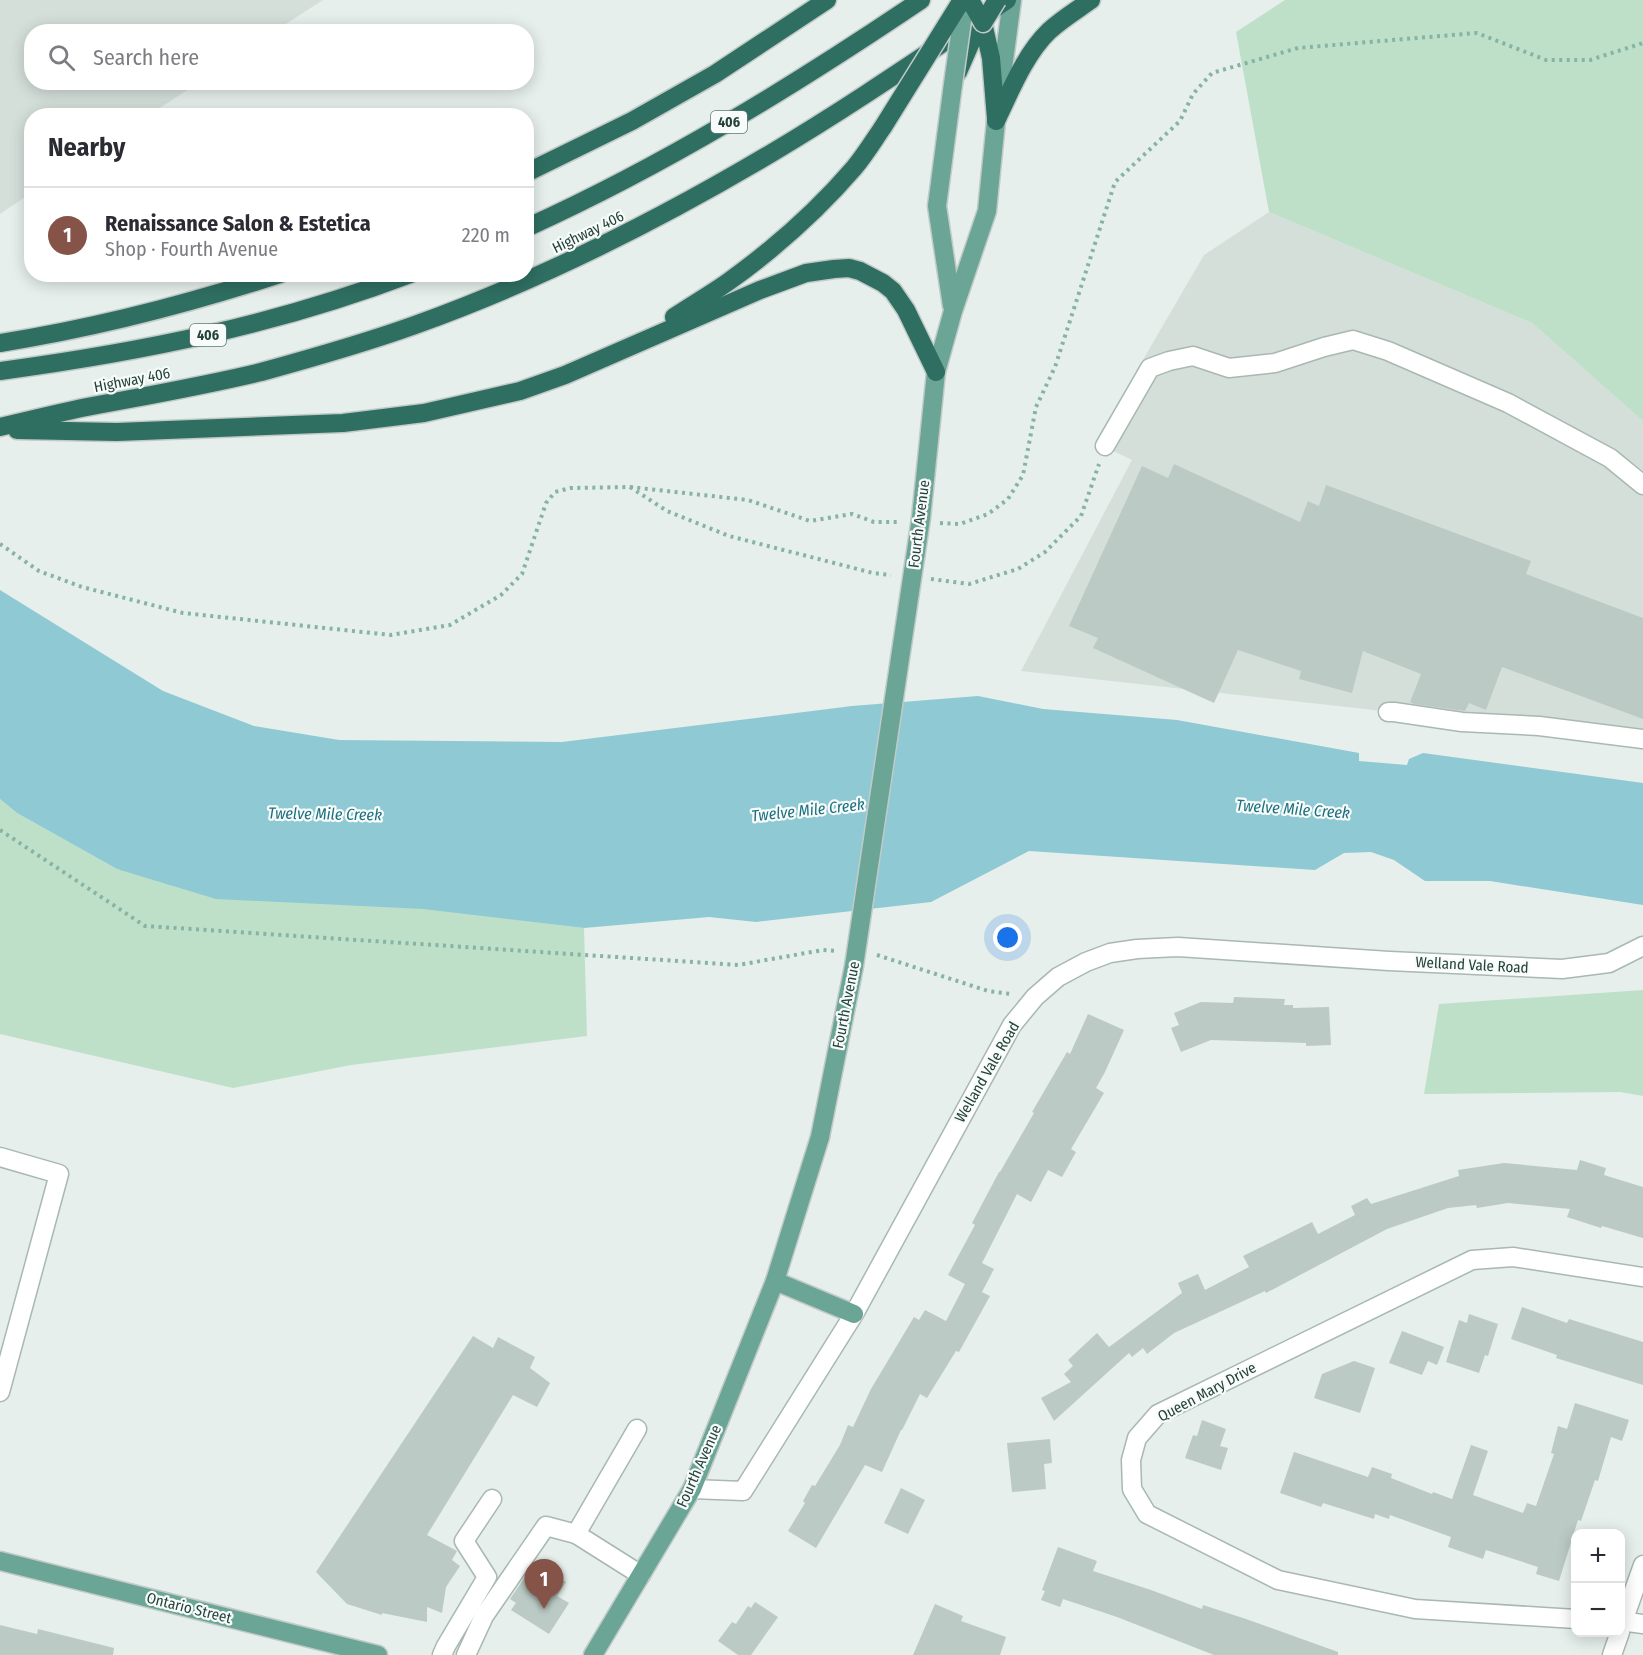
<!DOCTYPE html>
<html lang="en">
<head>
<meta charset="utf-8">
<style>
  :root { --surface:#fff; --page:#f2f2f3; --text:#2b2b33; --muted:#7c7c81; --line:#e1e1e2; --accent:#855347 }
  body { margin:0; font-family:"Fira Sans Condensed",sans-serif; background:var(--page); color:var(--text) }
  .controls { position:absolute; right:18px; bottom:18px; display:grid; overflow:hidden; border-radius:12px; box-shadow:0 3px 15px #0003 }
  .controls button { width:54px; height:54px; display:grid; place-items:center; padding:0; border:0; border-bottom:2px solid var(--line); background:var(--surface); color:var(--text); font:30px sans-serif }
  .you { position:absolute; left:1008px; top:938px; width:21px; height:21px; margin:-15px; border:4px solid #fff; border-radius:50%; background:#1a73e8; box-shadow:0 0 0 9px #1a73e833 }
  .badge { display:grid; place-items:center; width:39px; height:39px; border-radius:50%; background:var(--accent); color:#fff; font-size:20px; font-weight:700 }
  .pin { position:absolute; translate:-50% -50px; filter:drop-shadow(0 2px 3px #0008) }
  .pin::after { content:''; position:absolute; top:32px; width:21px; height:18px; background:inherit; clip-path:polygon(0 0,100% 0,50% 100%) }
  .list { margin:0; padding:0; list-style:none }
  h2 { display:flex; justify-content:space-between; align-items:center; height:78px; margin:0; padding:0 24px; font-size:26px }
  h2 small { font-size:20px; font-weight:400; color:var(--muted) }
  .list li { display:grid; grid-template-columns:39px 1fr auto; gap:18px; align-items:center; box-sizing:border-box; height:96px; padding:0 24px; border-top:2px solid var(--line) }
  .list b { display:block; font-size:22px; white-space:nowrap }
  .list p { margin:0; font-size:20px; white-space:nowrap; color:var(--muted) }
  .list em { font-size:20px; font-style:normal; color:var(--muted) }
  .icon { flex:none; width:33px; height:33px; fill:none; stroke:currentColor; stroke-width:2; stroke-linecap:round; stroke-linejoin:round }
  .map { position:relative; flex:none; width:1643px; height:1655px; overflow:hidden }
  .search { position:absolute; background:var(--surface); box-shadow:0 3px 15px #0003; left:24px; top:24px; width:510px; height:66px; display:flex; align-items:center; gap:15px; box-sizing:border-box; padding:0 21px; border-radius:24px; color:var(--muted); font-size:22px }
  .panel { position:absolute; background:var(--surface); box-shadow:0 3px 15px #0003; left:24px; top:108px; width:510px; height:174px; border-radius:24px }
  .map>svg:first-child { display:block }
  .built { fill:#d4dfda }
  .green { fill:#bfe0c8 }
  .water { fill:#8ec9d4 }
  .building { fill:#bbcac4 }
  .lines { fill:none; stroke-linecap:round; stroke-linejoin:round }
  .minor-casing { stroke:#a8b8b2; stroke-width:21 }
  .major-casing { stroke:#c2cac8; stroke-width:21 }
  .highway-casing { stroke:#c2cac8; stroke-width:21 }
  .path { stroke:#86b3a5; stroke-width:4; stroke-dasharray:3 4.5; stroke-linecap:butt }
  .minor { stroke:#fff; stroke-width:18 }
  .major { stroke:#6aa596; stroke-width:18 }
  .highway { stroke:#2f6f62; stroke-width:18 }
  .major-bridge-casing { stroke:#c2cac8; stroke-width:21; stroke-linecap:butt }
  .highway-bridge-casing { stroke:#c2cac8; stroke-width:21; stroke-linecap:butt }
  .major-bridge { stroke:#6aa596; stroke-width:18 }
  .highway-bridge { stroke:#2f6f62; stroke-width:18 }
  .labels { text-anchor:middle; dominant-baseline:central; stroke-width:4.5; stroke-linejoin:round; paint-order:stroke }
  .shield { fill:#f7fbf9; stroke:#637a73; stroke-width:1.5 }
  .shield-label { font-size:14px; font-weight:bold; fill:#24423a }
  .street-label { font-size:15px; fill:#24423a; stroke:#f7fbf9 }
  .water-label { font-size:16px; font-style:italic; fill:#1c6f80; stroke:#f7fbf9 }
</style>
</head>
<body>
<div class="map">
<svg width="1643" height="1655" viewBox="0 0 1643 1655">
  <rect width="100%" height="100%" fill="#e6efeb"/>
  <g class="built">
    <path d="M0 0H323L275 31 32 32V82L198 83 149 115 32 116 31 193 0 214Z"/>
    <path d="M1269 212 1532 323 1643 421V740L1021 671 1132 460 1095 442 1204 255Z"/>
  </g>
  <g class="green">
    <path d="M1285 0H1643V421L1532 323 1269 212 1236 32Z"/>
    <path d="M0 799 17 813 117 869 584 928 587 1036 351 1065 233 1088 0 1034Z"/>
    <path d="M1643 990V1096L1620 1092 1424 1094 1439 1004Z"/>
  </g>
  <path class="water" d="M0 590 163 691 254 726 339 740 562 742 852 706 978 696 1043 709 1177 720 1359 753V761L1407 765 1409 759 1423 753 1643 783V905L1490 881H1425L1394 860 1371 852 1344 853 1315 870 1029 851 931 902 756 922 709 917 584 928 423 909 216 899 117 869 17 813 0 799Z"/>
  <g class="building">
    <path d="M1174 464 1300 522 1308 501 1319 506 1326 485 1531 561 1526 574 1643 618V719L1502 667 1486 710 1469 703 1465 711 1414 704 1410 702 1421 674 1363 651 1352 693 1299 679 1301 671 1238 650 1214 703 1093 648 1098 638 1069 626 1142 466 1168 478Z"/>
    <path d="M1234 997 1285 999 1284 1005H1293V1008L1329 1007 1331 1045 1306 1046V1043L1211 1040 1181 1052 1171 1028 1179 1025 1174 1013 1201 1002 1233 1003Z"/>
    <path d="M1088 1014 1124 1030 1105 1072 1096 1088 1104 1093 1071 1149 1076 1152 1062 1177 1048 1170 1031 1202 1017 1194 982 1263 994 1269 982 1292 990 1296 959 1352 956 1351 927 1398 920 1394 902 1430H901L882 1472 865 1465 816 1548 788 1531 805 1503 803 1501 812 1485 815 1486 840 1445 848 1425 853 1427 871 1389 914 1317 919 1320 925 1310 946 1321 965 1284 948 1275 975 1225 972 1223 999 1172H1000L1034 1113 1032 1112 1067 1052 1070 1054Z"/>
    <path d="M1580 1160 1606 1168 1604 1175 1643 1187V1238L1602 1226 1601 1228 1567 1217 1570 1209 1508 1203 1477 1208 1476 1205 1448 1208 1387 1229 1266 1293 1265 1291 1174 1333 1147 1354 1143 1348 1132 1357 1129 1353 1054 1421 1041 1398 1071 1382 1064 1374 1073 1366 1068 1360 1097 1333 1109 1347 1182 1293 1178 1283 1198 1274 1205 1290 1249 1267 1243 1256 1312 1222 1318 1234 1355 1215 1351 1206 1367 1198 1371 1204 1459 1176 1458 1170 1504 1163 1577 1170Z"/>
    <path d="M1522 1307 1567 1323 1569 1319 1643 1342V1385L1556 1358 1557 1355 1511 1339Z"/>
    <path d="M1469 1314 1498 1324 1488 1356 1485 1355 1479 1373 1446 1362 1459 1320 1467 1323Z"/>
    <path d="M1402 1331 1444 1347 1437 1365 1428 1361 1422 1375 1389 1363Z"/>
    <path d="M473 1336 493 1348 498 1337 535 1357 530 1368 550 1383 537 1407 513 1395 427 1535 457 1551 452 1560 460 1566 446 1587 442 1613 427 1607V1622L382 1613V1615L347 1604 316 1572Z"/>
    <path d="M1354 1361 1375 1368 1360 1413 1314 1398 1322 1374Z"/>
    <path d="M1575 1403 1629 1420 1622 1441 1611 1437 1598 1481 1595 1480 1581 1521 1578 1520 1559 1581 1536 1574 1538 1567 1486 1550 1483 1559 1448 1547 1451 1537 1390 1515 1389 1519 1375 1514 1374 1519 1323 1503 1321 1507 1280 1493 1294 1452 1368 1477 1372 1467 1392 1474 1391 1478 1432 1494 1433 1492 1452 1499 1471 1445 1488 1451 1473 1495 1523 1513 1527 1503 1536 1506 1554 1454 1551 1453 1558 1426 1567 1429Z"/>
    <path d="M1202 1420 1226 1429 1220 1446 1228 1448 1221 1470 1185 1458 1193 1435 1197 1436Z"/>
    <path d="M1050 1439 1052 1463 1044 1464 1046 1489 1012 1492 1007 1443Z"/>
    <path d="M901 1488 925 1500 908 1534 884 1523Z"/>
    <path d="M1058 1547 1097 1561 1093 1571 1151 1590 1202 1609 1203 1605 1246 1619 1338 1652V1655H1214L1117 1617 1063 1599 1060 1607 1041 1600 1045 1591 1042 1590Z"/>
    <path d="M535 1562 566 1582 557 1596 569 1603 549 1634 511 1610 516 1603 510 1599Z"/>
    <path d="M755 1602 778 1617 751 1655H738L718 1641 732 1622 736 1624 748 1606 751 1608Z"/>
    <path d="M935 1604 963 1616 961 1621 1006 1637 1000 1655H913Z"/>
    <path d="M0 1625 37 1634 38 1629 114 1648 113 1655H0Z"/>
  </g>
  <g class="lines">
    <g class="minor-casing">
      <g id="minor">
        <path d="M1105 446 1150 368 1169 361 1193 356 1229 368 1275 363 1324 347 1353 340 1388 351 1508 403 1610 458 1643 485"/>
        <path d="M1388 712H1394L1462 722 1539 726 1643 739"/>
        <path d="M0 1157 59 1174 0 1392"/>
        <path d="M637 1429 576 1534 641 1575"/>
        <path d="M692 1489 743 1491 854 1314 1012 1025 1035 997 1058 977 1086 962 1110 953 1137 949 1178 947 1389 961 1562 969 1609 963 1643 946"/>
        <path d="M1576 1619 1415 1609 1278 1580 1147 1514 1132 1489 1131 1460 1137 1438 1158 1414 1472 1260 1513 1257 1643 1277"/>
        <path d="M1620 1621 1643 1624"/>
        <path d="M1620 1630 1643 1565"/>
        <path d="M442 1655 446 1646 487 1577 464 1541 492 1499"/>
        <path d="M466 1655 484 1616 546 1526 576 1534"/>
        <path d="M1612 1655 1620 1632"/>
      </g>
    </g>
    <g class="major-casing">
      <g id="major">
        <path d="M952 306 937 206 953 84"/>
        <path d="M921 518 936 372 953 311 987 211 996 121 1012 0"/>
        <path d="M775 1281 854 1314"/>
        <path d="M0 1561 378 1655"/>
        <path d="M593 1655 692 1489 775 1281 820 1137"/>
      </g>
    </g>
    <g class="highway-casing">
      <g id="highway">
        <path d="M983 23 991 58 996 119"/>
        <path d="M958 72 972 40 983 23"/>
        <path d="M996 121C1010 92 1025 54 1049 31 1062 19 1077 10 1091 0"/>
        <path d="M526 173 632 121 715 74 827 0"/>
        <path d="M526 228C665 165 795 85 921 0"/>
        <path d="M674 317C692 305 711 294 728 282 774 249 817 211 854 168 865 155 874 140 883 127"/>
        <path d="M0 343C95 328 188 304 280 274"/>
        <path d="M0 371C141 352 276 325 410 274"/>
        <path d="M0 427C29 420 58 413 87 407 145 396 203 386 261 372 312 358 365 343 415 325 538 281 657 221 770 154 851 106 929 52 1007 0"/>
        <path d="M17 430 117 432 343 423 424 413 520 391 565 375 760 290 806 273 834 269 849 268 860 271 883 283 893 291 906 310 936 372"/>
      </g>
    </g>
    <g class="path">
      <path d="M630 487 667 511 729 536 873 573 891 575"/>
      <path d="M940 523 960 524 988 514 1008 499 1023 475 1036 407 1055 367 1115 182 1180 121 1193 94 1212 73 1298 48 1477 33 1546 60H1590L1643 43"/>
      <path d="M0 544 39 571 82 587 183 613 391 635 450 625 501 595 522 574 546 503 555 492 570 488 630 487 748 500 810 521 852 514 874 522H900"/>
      <path d="M931 579 969 584 1018 569 1045 552 1081 516 1099 464"/>
      <path d="M0 830 145 926 738 965 823 950 837 951"/>
      <path d="M877 955 988 991 1011 994"/>
    </g>
    <use href="#minor" class="minor"/>
    <use href="#major" class="major"/>
    <use href="#highway" class="highway"/>
    <g class="major-bridge-casing">
      <g id="major-bridge">
        <path d="M953 84 965 0"/>
        <path d="M820 1137 854 966 921 518"/>
      </g>
    </g>
    <g class="highway-bridge-casing">
      <g id="highway-bridge">
        <path d="M970 0 983 23 997 0"/>
        <path d="M883 127 962 0"/>
      </g>
    </g>
    <use href="#major-bridge" class="major-bridge"/>
    <use href="#highway-bridge" class="highway-bridge"/>
  </g>
  <g class="labels">
    <g class="shield">
      <rect x="711" y="111" width="36" height="22" rx="4.5"/>
      <rect x="190" y="324" width="36" height="22" rx="4.5"/>
    </g>
    <g class="shield-label">
      <text x="729" y="122">406</text>
      <text x="208" y="335">406</text>
    </g>
    <g class="street-label">
      <text transform="translate(588 232) rotate(-26)">Highway 406</text>
      <text transform="translate(132 380) rotate(-11)">Highway 406</text>
      <text transform="translate(919 524) rotate(-83)">Fourth Avenue</text>
      <text transform="translate(1472 965) rotate(3)">Welland Vale Road</text>
      <text transform="translate(846 1005) rotate(-79)">Fourth Avenue</text>
      <text transform="translate(987 1072) rotate(-60)">Welland Vale Road</text>
      <text transform="translate(1207 1392) rotate(-28)">Queen Mary Drive</text>
      <text transform="translate(699 1466) rotate(-66)">Fourth Avenue</text>
      <text transform="translate(189 1608) rotate(14)">Ontario Street</text>
    </g>
    <g class="water-label">
      <text transform="translate(1293 809) rotate(4)">Twelve Mile Creek</text>
      <text transform="translate(808 810) rotate(-6)">Twelve Mile Creek</text>
      <text transform="translate(325 814) rotate(1)">Twelve Mile Creek</text>
    </g>
  </g>
</svg>
<div class="controls">
<button>+</button>
<button>−</button>
</div>
<div class="you"></div>
<div class="pin badge" style="left:544px;top:1609px">1</div>
<div class="search"><svg class="icon" aria-label="search" viewBox="0 0 24 24"><circle cx="10" cy="10" r="6"/><path d="M15 15l6 6"/></svg>Search here</div>
<section class="panel">
<h2>Nearby<small></small></h2>
<ul class="list">
<li><span class="badge">1</span><div><b>Renaissance Salon &amp; Estetica</b><p>Shop · Fourth Avenue</p></div><em>220 m</em></li>
</ul>
</section>
</div>
</body>
</html>
